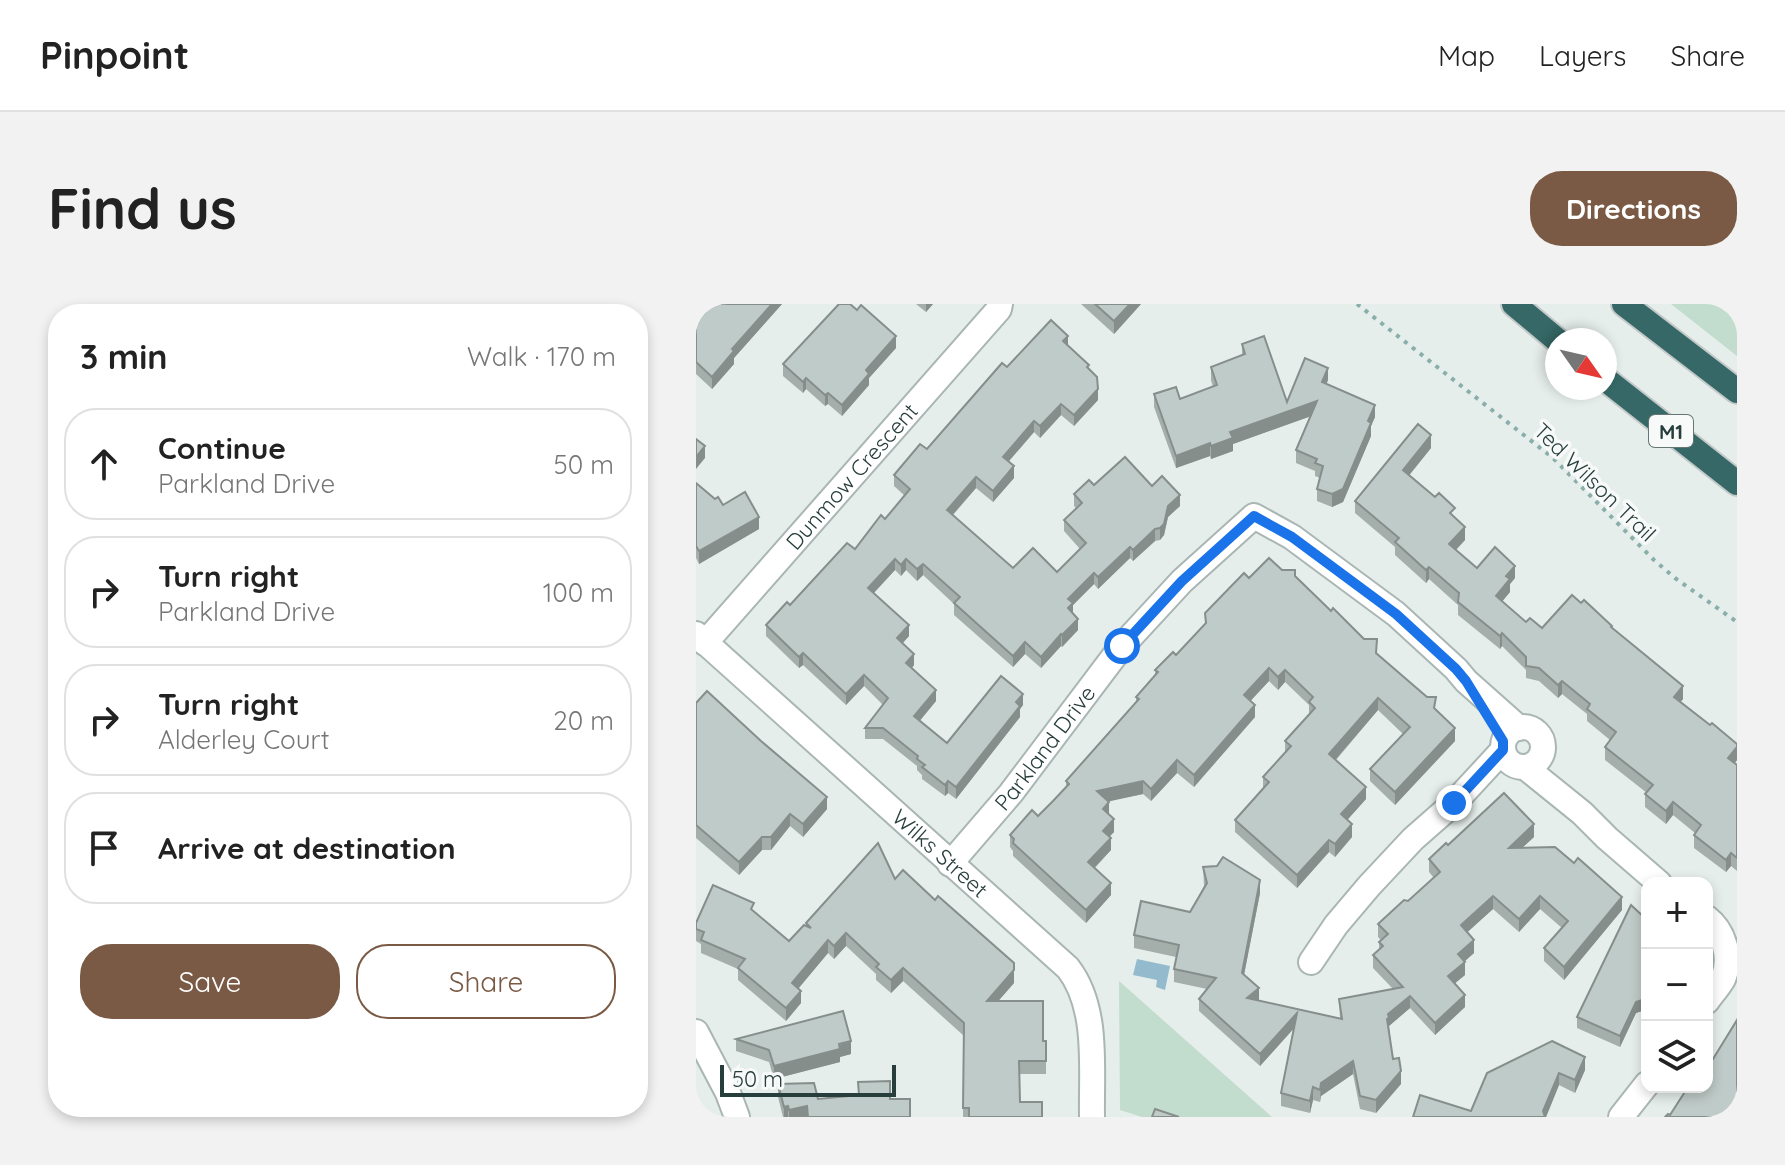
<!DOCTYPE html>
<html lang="en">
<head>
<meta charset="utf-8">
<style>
  :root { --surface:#fff; --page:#f2f2f2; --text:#222; --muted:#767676; --line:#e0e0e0; --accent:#7a5a44 }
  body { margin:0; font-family:Quicksand,sans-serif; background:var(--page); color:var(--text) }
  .controls { position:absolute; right:24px; bottom:24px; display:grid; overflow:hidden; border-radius:16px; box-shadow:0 4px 12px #0003 }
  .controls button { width:72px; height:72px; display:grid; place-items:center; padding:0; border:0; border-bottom:2px solid var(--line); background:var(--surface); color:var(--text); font:40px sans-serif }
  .compass { position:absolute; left:849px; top:24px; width:72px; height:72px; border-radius:50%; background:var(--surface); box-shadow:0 4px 12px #0003; rotate:124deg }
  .scale { position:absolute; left:24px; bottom:20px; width:176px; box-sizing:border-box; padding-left:8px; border:4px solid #273e3c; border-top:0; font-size:22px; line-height:28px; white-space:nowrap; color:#273e3c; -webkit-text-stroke:6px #f7faf9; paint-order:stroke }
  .stop { position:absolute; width:24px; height:24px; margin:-18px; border:6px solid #1a73e8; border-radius:50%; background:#fff }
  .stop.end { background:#1a73e8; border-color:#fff; box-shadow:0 2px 8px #0008 }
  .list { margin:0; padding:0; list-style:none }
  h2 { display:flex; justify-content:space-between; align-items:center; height:104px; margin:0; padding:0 32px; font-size:34px }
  h2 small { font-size:26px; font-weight:400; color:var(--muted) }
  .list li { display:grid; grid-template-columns:52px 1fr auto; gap:24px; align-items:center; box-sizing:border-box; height:112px; margin:0 16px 16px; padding:0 16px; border:2px solid var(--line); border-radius:32px }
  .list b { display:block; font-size:30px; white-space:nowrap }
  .list p { margin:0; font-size:26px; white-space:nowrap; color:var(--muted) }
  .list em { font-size:26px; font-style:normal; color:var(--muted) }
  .actions { display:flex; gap:16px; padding:24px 32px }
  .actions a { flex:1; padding:18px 0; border:2px solid var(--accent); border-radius:32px; text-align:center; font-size:28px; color:var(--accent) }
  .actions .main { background:var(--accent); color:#fff }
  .icon { flex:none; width:44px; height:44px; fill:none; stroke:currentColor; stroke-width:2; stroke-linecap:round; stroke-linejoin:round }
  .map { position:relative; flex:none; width:1041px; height:813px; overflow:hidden; border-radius:32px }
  header { display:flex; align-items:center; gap:48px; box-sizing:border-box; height:112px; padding:0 40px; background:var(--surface); border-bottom:2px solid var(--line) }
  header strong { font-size:38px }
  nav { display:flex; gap:44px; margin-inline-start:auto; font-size:28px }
  .intro { display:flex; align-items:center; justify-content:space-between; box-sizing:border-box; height:192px; padding:0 48px }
  h1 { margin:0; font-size:56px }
  .button { padding:20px 36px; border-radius:32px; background:var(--accent); color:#fff; font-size:28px; font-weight:700 }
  main { display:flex; gap:48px; padding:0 48px }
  aside { flex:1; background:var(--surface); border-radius:32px; box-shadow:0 4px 12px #0003 }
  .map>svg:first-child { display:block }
  .green { fill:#c2dccd }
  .water { fill:#94bacd }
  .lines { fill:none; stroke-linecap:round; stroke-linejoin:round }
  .minor-casing { stroke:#a9b6b4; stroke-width:28 }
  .highway-casing { stroke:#c3c9c8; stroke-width:28 }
  .path { stroke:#8aaea9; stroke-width:4; stroke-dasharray:4 6; stroke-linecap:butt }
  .minor { stroke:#fff; stroke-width:24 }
  .highway { stroke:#356866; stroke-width:24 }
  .wall { fill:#a4afac }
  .shaded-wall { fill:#868e8c }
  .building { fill:#bfcbc8; stroke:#868e8c; stroke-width:2 }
  .route { stroke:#1a73e8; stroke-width:10 }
  .labels { text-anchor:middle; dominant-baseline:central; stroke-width:7; stroke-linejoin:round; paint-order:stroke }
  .shield { fill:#f7faf9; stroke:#657675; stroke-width:2 }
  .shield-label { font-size:20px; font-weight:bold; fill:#273e3c }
  .street-label { font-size:22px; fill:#273e3c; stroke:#f7faf9 }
</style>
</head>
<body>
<header>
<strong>Pinpoint</strong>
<nav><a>Map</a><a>Layers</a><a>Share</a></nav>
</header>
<div class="intro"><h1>Find us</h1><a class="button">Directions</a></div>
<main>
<aside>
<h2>3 min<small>Walk · 170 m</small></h2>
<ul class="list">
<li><svg class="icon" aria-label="ahead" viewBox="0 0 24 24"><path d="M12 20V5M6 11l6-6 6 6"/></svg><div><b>Continue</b><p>Parkland Drive</p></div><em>50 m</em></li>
<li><svg class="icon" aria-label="right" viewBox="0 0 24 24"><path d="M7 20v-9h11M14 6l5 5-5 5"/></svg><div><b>Turn right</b><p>Parkland Drive</p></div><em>100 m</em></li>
<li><svg class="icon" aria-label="right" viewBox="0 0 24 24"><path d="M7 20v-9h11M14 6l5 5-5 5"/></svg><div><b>Turn right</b><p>Alderley Court</p></div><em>20 m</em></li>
<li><svg class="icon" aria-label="arrive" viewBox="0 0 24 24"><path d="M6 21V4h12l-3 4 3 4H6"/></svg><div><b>Arrive at destination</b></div></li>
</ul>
<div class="actions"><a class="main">Save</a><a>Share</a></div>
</aside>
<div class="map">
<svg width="1041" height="813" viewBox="0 0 1041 813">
  <rect width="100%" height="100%" fill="#e6eeec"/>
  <g class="green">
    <path d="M975 0H1041V52Z"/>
    <path d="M423 677 576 813H446L424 806Z"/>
  </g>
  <path class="water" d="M441 655 474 662 469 686 460 683 461 676 437 671Z"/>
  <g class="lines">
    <g class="minor-casing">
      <g id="minor">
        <path id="s1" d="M0 330 372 664C403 704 395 765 396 813"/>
        <path id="s2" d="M9 339 303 5 304 0"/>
        <circle cx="827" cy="443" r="20"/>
        <path d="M829 463 886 509 911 534 963 579"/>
        <path id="s3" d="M254 560 315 489 426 342 486 277 558 212 596 233 700 310 760 365 770 377 823 424"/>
        <path d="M1011 614C1028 627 1036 654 1027 675 1023 682 1016 690 1011 697"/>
        <path d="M615 658 640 621 673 582 717 535 758 499 807 446"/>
        <path d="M0 728 32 789 41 813"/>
        <path d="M925 813 951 780"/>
      </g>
    </g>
    <g class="highway-casing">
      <g id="highway">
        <path d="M818 0 861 36"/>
        <path d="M928 0 1041 87"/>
        <path d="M909 75 1041 179"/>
      </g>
    </g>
    <path class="path" d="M661 0 857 154 958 256 979 274 1041 318"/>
    <use href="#minor" class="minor"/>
    <use href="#highway" class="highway"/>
  </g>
  <g class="wall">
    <path d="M0 0H86L38 54V60L16 85 0 70Z"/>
    <path d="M220 0H237L230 8Z"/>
    <path d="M385 0H445L418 30Z"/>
    <path d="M546 40 591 98 632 76 630 80 679 113 675 122V132L647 198 636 203 621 197V185L624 174 619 172V167L600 159V146L615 112 537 140V147L515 155 514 152 480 164 458 103V90L484 95 517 83 515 76V63L546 51Z"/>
    <path d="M372 42 393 65 402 96 378 122 365 111 344 134 338 128 313 157 318 174 297 198 280 184 257 211 317 264 361 268 384 245 368 227V216L380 204 378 202V190L398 181 456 182 484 202 472 213 468 231 464 236 459 237 437 257 434 254 402 285 398 280 377 301V309L382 326 366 343 365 342 345 364 329 350 317 363 258 311V300L227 271 221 277 210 266 205 272 199 266 178 289 213 332 207 339 218 361 216 364 240 397 223 417 251 439 327 401 324 405V413L260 495 252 489 249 492 226 475V471L221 466V462L187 435H169V424L187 401 168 382 150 401 107 361 103 364 70 332V321L159 245 189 215 209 192 198 182V171L231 145 311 63Z"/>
    <path d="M200 44 173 74V81L146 112 132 100 129 102 110 85 107 89 87 72V60Z"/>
    <path d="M735 144 713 171 759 214 769 236 760 246 781 264 819 274 814 280V288L806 297 830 318 846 324 916 325 987 395 984 398 1014 421 1041 440V456L1039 459 1041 461V567L1035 562 1030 568 998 544V531L999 529 977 511 970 520 949 503V490L951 489 909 456V443L914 436 891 417V410L866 390 862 394 843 377 830 374V366L806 342 804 345 762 311V301L733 275 730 279 699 251V243L659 209V197Z"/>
    <path d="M0 179 27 201 63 225 3 260 0 254Z"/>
    <path d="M586 266 599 272 740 407 759 437 699 501 674 477V465L707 430 682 406 640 456 670 495 651 516 656 533 639 553 633 548 601 584 539 528V516L567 484V473L589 449V437L613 411V401L589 378 582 386 573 377 554 397 559 413 498 483 481 469 455 497 447 490 412 497 413 511 418 528 413 533 415 546 399 564 415 591 390 619 317 552V547L314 543V531L342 512 370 484V477L440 399V393L459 371V366L480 351 553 274Z"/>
    <path d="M0 399 131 505 107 533 94 522 75 546H66L43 571 0 534Z"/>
    <path d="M838 533 827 543 926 606 868 676 848 657V644L866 624 844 605 823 628 797 605 771 628 778 649 768 658 769 671 759 679 769 703 739 731 714 704 693 722 697 755 705 780 680 809 664 805 657 770 625 792 624 798 617 796 614 809 585 802V789L597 725 564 762 503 707V695L511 685 478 678V665L480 653 438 644V631L494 608 508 582 507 563 564 589 548 671 563 697 644 714 643 695 697 685 677 664V651L683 646V638L685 636 682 633V620L712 597 738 574 733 568V555L752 541Z"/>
    <path d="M199 575 318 679 302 697 347 737H350V770H323L324 798 346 813H267L268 732 207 677 195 689 180 676V670L150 642 138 655 132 649 102 685 105 699 90 717 42 676V665L5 649V640L0 637V619L58 608 93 637 110 622V619Z"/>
    <path d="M946 707 940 709 924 743 881 724V713Z"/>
    <path d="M40 735 155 750 144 753V758L78 775 73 758 40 747Z"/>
    <path d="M889 766 879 789 863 781 850 813H717L775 807 791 769Z"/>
    <path d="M82 780 122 795H194L214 813H87L82 793Z"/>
  </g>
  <g class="shaded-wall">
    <path d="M76 0H86L38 54V60L16 85V73L36 45Z"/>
    <path d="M230 0H237L230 8Z"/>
    <path d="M434 0H445L418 30V17Z"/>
    <path d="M200 32V44L173 74V81L146 112V101L170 66Z"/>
    <path d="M372 32V43L367 37Z"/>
    <path d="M632 64V76L626 91V78Z"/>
    <path d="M110 74V85L107 89V78Z"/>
    <path d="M402 85V96L378 122V111Z"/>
    <path d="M132 89V100L129 102V91Z"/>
    <path d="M621 97V110L537 140V147L515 155V142L534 128Z"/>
    <path d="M365 100V111L344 134V122Z"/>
    <path d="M679 101V113L675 122V132L647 198 636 203V190Z"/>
    <path d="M338 117V128L307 164V153Z"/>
    <path d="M735 131V144L707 179V166Z"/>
    <path d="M514 139V152L480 164V152Z"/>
    <path d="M9 142V154L0 165V153Z"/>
    <path d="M318 162V174L297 198V187Z"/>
    <path d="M280 173V184L251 217V206Z"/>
    <path d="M484 191V202L472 213 468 231 464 236V224L472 202Z"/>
    <path d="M63 213V225L3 260V247Z"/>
    <path d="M769 223V236L753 253V240Z"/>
    <path d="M459 225V237L437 257V246Z"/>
    <path d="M434 243V254L402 285V273Z"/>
    <path d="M199 255V266L172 295V284Z"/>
    <path d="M210 255V266L205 272V261Z"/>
    <path d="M227 260V271L221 277V265Z"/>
    <path d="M819 262V274L814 280V288L800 305V292L810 272Z"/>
    <path d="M733 263V275L730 279V266Z"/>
    <path d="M398 269V280L377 301V311L372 316V295Z"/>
    <path d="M382 315V326L366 343V331Z"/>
    <path d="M213 321V332L201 345V334Z"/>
    <path d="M806 329V342L804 345V332Z"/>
    <path d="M365 330V342L345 364V353Z"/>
    <path d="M329 338V350L317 363V352Z"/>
    <path d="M107 349V361L103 364V353Z"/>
    <path d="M218 350V361L210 371V359Z"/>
    <path d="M573 364V377L548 404V391Z"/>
    <path d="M589 366V378L582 386V373Z"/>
    <path d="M168 371V382L150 401V390Z"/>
    <path d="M866 377V390L862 394V381Z"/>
    <path d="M987 382V395L978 406V393Z"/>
    <path d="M240 386V397L218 424V412Z"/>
    <path d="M327 390V401L324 405V413L260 495V483Z"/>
    <path d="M682 394V406L633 463V450Z"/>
    <path d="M559 401V413L498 483V471Z"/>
    <path d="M759 424V437L699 501V488Z"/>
    <path d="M1041 443V456L1032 467V454Z"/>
    <path d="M481 456V469L455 497V485Z"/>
    <path d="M252 477V489L249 492V481Z"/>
    <path d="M447 477V490L401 500V487Z"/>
    <path d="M670 483V495L645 523V510Z"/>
    <path d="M131 493V505L107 533V520Z"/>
    <path d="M413 498V511L407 505Z"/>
    <path d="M977 498V511L970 520V507Z"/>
    <path d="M94 510V522L75 546V533Z"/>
    <path d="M418 515V528L407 539V527Z"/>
    <path d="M656 520V533L639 553V540Z"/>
    <path d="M838 520V533L813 556V544Z"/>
    <path d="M66 533V546L43 571V558Z"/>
    <path d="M415 534V546L392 570V558Z"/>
    <path d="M633 536V548L601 584V571Z"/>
    <path d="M1035 549V562L1030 568V556Z"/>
    <path d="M564 576V589L546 681V669Z"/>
    <path d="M415 579V591L390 619V606Z"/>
    <path d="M797 592V605L765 634V621Z"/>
    <path d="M844 592V605L823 628V615Z"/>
    <path d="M926 593V606L868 676V663Z"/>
    <path d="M150 629V642L138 655V642Z"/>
    <path d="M132 636V649L96 692V679Z"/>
    <path d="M778 636V649L762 663V650Z"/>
    <path d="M769 658V671L752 685V672Z"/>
    <path d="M207 664V677L195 689V676Z"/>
    <path d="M318 666V679L291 710V697Z"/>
    <path d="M563 684V697L551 694Z"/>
    <path d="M105 687V699L90 717V704Z"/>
    <path d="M951 689V700L946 707 940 709 924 743V732L940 698Z"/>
    <path d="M769 691V703L739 731V719Z"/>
    <path d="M714 692V704L693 722V727L691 715 692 710Z"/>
    <path d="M601 709V721L564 762V750Z"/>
    <path d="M155 737V750L144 753V758L78 775V762Z"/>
    <path d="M889 753V766L879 789V776Z"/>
    <path d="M657 757V770L625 792 624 798 625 779Z"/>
    <path d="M705 767V780L680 809V796Z"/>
    <path d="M863 769V781L850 813H847V807Z"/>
    <path d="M617 783V796L614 809V797Z"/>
    <path d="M92 802V813H88V803Z"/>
    <path d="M111 802V813H93V806Z"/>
  </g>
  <g class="building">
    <path d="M0 0H76L36 45 38 47 16 73 0 58Z"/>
    <path d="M143 0H154L161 6 165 1 200 32 170 66 173 70 146 101 132 89 129 91 110 74 107 78 87 60Z"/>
    <path d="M399 0H434L418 17Z"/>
    <path d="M355 16 372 32 367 37 393 61 391 63 401 73 402 85 378 111 365 100 344 122 338 117 307 153 318 162 297 187 280 173 251 206 317 264 337 244 361 268 390 239 368 216 386 199 378 190 393 176 398 181 429 153 456 182 466 172 484 191 472 202 468 220 464 224 459 225 437 246 434 243 402 273 398 269 372 295 377 299 372 304 382 315 366 331 365 330 345 353 329 338 317 352 258 299 264 293 227 260 221 265 210 255 205 261 199 255 172 284 213 321 201 334 218 350 210 359 240 386 218 412 251 439 305 372 327 390 320 398 324 402 260 483 252 477 249 481 226 463 229 461 221 455 222 452 187 424H169L192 394 168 371 150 390 107 349 103 353 70 321 91 298 94 301 151 239 159 245 185 211 189 215 214 185 198 171 224 140 231 145 306 59 311 63Z"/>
    <path d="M568 32 591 98 609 54 632 64 626 78 679 101 672 117 675 119 647 185 636 190 621 185 627 162 619 159 621 155 600 146 621 97 534 128 537 134 515 142 514 139 480 152 458 90 480 83 484 95 521 81 515 63 549 50 546 40Z"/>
    <path d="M722 120 735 131 707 166 739 193 743 189 759 204 754 209 769 223 753 240 781 264 799 243 819 262 810 272 814 275 800 292 830 318 834 314 846 324 876 291 885 299 888 296 916 322 915 323 987 382 978 393 1014 421 1016 419 1041 440V443L1032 454 1041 461V554L1035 549 1030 556 998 531 1005 521 977 498 970 507 949 490 957 481 909 443 920 428 891 405 894 400 866 377 862 381 843 364 830 362V353L806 329 804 332 762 298 763 289 733 263 730 266 699 238 703 234 659 197Z"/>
    <path d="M0 135 9 142 0 153Z"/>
    <path d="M0 179 19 195 22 193 27 201 49 188 63 213 3 247 0 242Z"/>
    <path d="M573 254 586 266H599V272L635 307 637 304 668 335H681L680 349 731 393H740L738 404 759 424 699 488 674 465 714 423 682 394 633 450 670 483 645 510 656 520 639 540 633 536 601 571 539 516 573 478 567 473 595 442 589 437 619 404 613 398 617 393 589 366 582 373 573 364 548 391 559 401 498 471 481 456 455 485 447 477 401 487 413 498 407 505 418 515 407 527 415 534 392 558 415 579 390 606 317 539 318 535 314 531 336 506 342 512 357 497 373 480 370 477 443 395 440 393 462 368 459 366 477 348 480 351 510 319 509 309 548 269 553 274Z"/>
    <path d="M11 387 65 437 131 493 107 520 94 510 75 533H66L43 558 0 521V399Z"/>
    <path d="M808 489 838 520 813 544 859 543 878 559 882 554 926 593 868 663 848 644 872 617 844 592 823 615 797 592 765 621 778 636 762 650 769 658 752 672 769 691 739 719 714 692 692 710 693 714 691 715 697 755 703 754 705 767 680 796 664 792 657 757 625 779 624 786 617 783 614 797 585 789 601 709 564 750 503 695 520 674 478 665 483 641 438 631 445 597 494 608 511 579 507 563 521 562 527 553 564 576 546 669 563 684 551 694 646 715 643 695 707 683 677 651 687 642 683 638 692 630 682 620 708 596 712 597 744 568 733 555 750 539 752 541Z"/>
    <path d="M182 539 199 575 207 566 239 596 242 592 318 659V666L291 697H347V737H350V757H323L324 798H346V813H273V804H267L268 719 207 664 195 676 180 663 183 660 150 629 138 642 132 636 96 679 105 687 90 704 42 664 49 655 5 636 8 628 0 625V619L17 581 58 599 55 605 93 637 108 621 115 624 110 619Z"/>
    <path d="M935 601 951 616V689L946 696 940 698 924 732 881 713Z"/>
    <path d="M147 707 155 737 143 740 144 745 78 762 73 746 40 735Z"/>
    <path d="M1041 716V813H969L972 810 974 811 992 783H1011V754L1012 752 1017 755Z"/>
    <path d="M856 737 889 753 879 776 863 769 847 807 849 813H717L724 791 775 807 791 769Z"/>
    <path d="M194 777V795H214V813H112L111 802 93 806 92 802 88 803 82 780 118 779 122 795 163 791 162 778Z"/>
    <path d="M459 805 483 813H456Z"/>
  </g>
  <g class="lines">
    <path class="route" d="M426 342 486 277 558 212 596 233 700 310 760 365 770 377 807 437V446L758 499"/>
  </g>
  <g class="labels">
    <rect class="shield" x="953" y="111" width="44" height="32" rx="6"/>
    <g class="shield-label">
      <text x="975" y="127">M1</text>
    </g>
    <g class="street-label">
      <text stroke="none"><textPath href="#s2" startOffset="222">Dunmow Crescent</textPath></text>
      <text transform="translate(899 178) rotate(44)">Ted Wilson Trail</text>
      <text stroke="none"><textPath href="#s3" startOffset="150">Parkland Drive</textPath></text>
      <text stroke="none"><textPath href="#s1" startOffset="328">Wilks Street</textPath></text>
    </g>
  </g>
</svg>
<div class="controls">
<button>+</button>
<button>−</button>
<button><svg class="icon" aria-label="layers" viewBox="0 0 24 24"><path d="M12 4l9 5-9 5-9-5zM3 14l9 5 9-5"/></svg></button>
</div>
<svg class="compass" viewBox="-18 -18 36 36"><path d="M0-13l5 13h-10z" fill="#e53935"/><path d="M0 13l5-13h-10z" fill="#767676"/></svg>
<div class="scale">50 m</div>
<div class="stop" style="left:426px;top:342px"></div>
<div class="stop end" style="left:758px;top:499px"></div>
</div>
</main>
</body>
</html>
